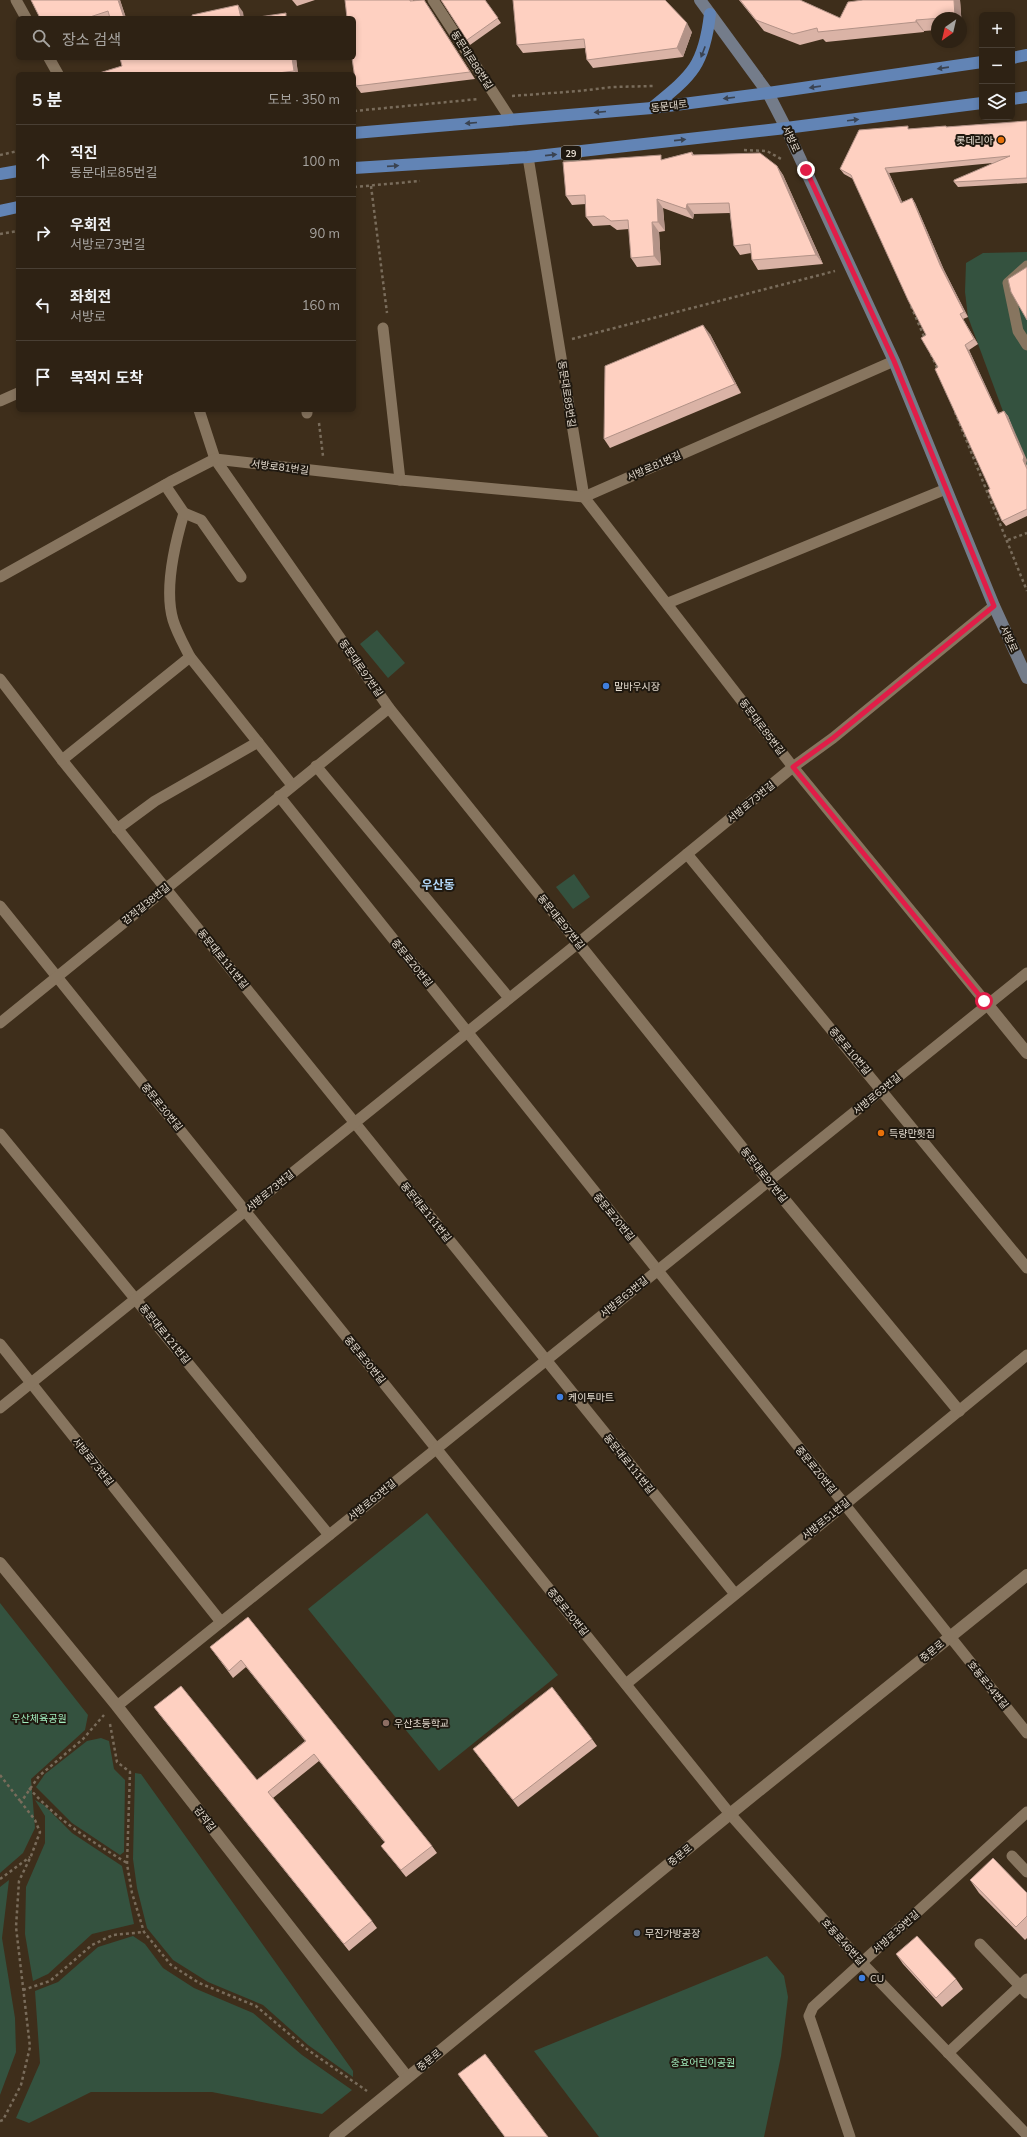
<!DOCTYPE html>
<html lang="ko">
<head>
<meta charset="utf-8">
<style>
  :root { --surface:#2e2214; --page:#3a2f22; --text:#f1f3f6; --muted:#a7a4a0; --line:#493f34 }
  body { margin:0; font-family:Mulish,"Noto Sans KR",sans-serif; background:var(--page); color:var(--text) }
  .controls { position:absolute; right:12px; top:12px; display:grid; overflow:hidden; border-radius:6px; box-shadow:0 2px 6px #0003 }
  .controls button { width:36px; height:36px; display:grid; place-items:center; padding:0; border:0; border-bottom:1px solid var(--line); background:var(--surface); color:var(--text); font:20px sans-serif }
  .compass { position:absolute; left:931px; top:12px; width:36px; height:36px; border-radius:50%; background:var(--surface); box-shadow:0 2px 6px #0003; rotate:214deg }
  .stop { position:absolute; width:12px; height:12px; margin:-9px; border:3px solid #e11d48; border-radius:50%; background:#fff }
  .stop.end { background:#e11d48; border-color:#fff; box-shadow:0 1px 4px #0008 }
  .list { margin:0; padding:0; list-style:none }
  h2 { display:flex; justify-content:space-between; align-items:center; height:52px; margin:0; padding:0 16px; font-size:17px }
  h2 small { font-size:13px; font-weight:400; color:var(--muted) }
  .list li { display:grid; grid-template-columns:26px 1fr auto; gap:12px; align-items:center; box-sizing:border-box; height:72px; padding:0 16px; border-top:1px solid var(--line) }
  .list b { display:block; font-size:15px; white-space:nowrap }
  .list p { margin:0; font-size:13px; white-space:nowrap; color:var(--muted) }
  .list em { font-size:13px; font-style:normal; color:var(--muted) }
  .icon { flex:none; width:22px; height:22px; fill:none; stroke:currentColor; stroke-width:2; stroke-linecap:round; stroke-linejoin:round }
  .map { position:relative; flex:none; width:1027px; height:2137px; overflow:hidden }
  .search { position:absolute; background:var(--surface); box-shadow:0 2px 6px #0003; left:16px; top:16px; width:340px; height:44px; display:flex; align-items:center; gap:10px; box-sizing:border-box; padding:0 14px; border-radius:6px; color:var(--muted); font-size:15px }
  .panel { position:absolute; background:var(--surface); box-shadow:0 2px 6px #0003; left:16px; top:72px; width:340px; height:340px; border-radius:6px }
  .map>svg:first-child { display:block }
  .green { fill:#34523f }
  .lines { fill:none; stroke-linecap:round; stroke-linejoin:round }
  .path { stroke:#796c5b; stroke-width:2.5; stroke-dasharray:3 3; stroke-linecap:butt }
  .lane { stroke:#87755f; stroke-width:11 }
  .street { stroke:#87755f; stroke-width:12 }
  .secondary { stroke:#747c8a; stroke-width:12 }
  .primary { stroke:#6284b5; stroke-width:12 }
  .wall { fill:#dab3a6 }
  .shaded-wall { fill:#b29287 }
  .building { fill:#fed0c1; stroke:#b29287 }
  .oneway { fill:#3a4351 }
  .route { stroke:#e11d48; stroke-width:5 }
  .food-dot { fill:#e8710a; stroke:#1f180f; stroke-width:1.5 }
  .shop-dot { fill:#3f7fe0; stroke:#1f180f; stroke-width:1.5 }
  .education-dot { fill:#8d6e63; stroke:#1f180f; stroke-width:1.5 }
  .service-dot { fill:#5c6f8a; stroke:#1f180f; stroke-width:1.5 }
  .labels { text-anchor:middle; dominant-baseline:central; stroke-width:4; stroke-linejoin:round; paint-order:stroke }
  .shield { fill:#1f180f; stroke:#aba398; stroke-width:1 }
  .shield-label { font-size:9px; font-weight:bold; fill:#e7ded2 }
  .street-label { font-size:10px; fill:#e7ded2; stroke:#1f180f }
  .poi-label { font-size:10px; fill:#e7ded2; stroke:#1f180f; text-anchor:start }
  .park-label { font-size:10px; fill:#a2efbf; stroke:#1f180f }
  .quarter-label { font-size:12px; font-weight:bold; fill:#b1d6f7; stroke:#1f180f }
</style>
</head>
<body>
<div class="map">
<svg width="1027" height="2137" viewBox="0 0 1027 2137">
  <rect width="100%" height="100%" fill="#3e2e1b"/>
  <g class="green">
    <path d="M1027 252V476L968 317 965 292 966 263 983 253Z"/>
    <path d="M377 630 405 663 388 678 360 644Z"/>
    <path d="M574 874 590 897 573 909 556 887Z"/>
    <path d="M427 1513 558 1675 439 1771 308 1609Z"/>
    <path d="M0 1603 88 1715 85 1730 31 1779 35 1828 23 1853 0 1873Z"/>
    <path d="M101 1738 109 1741 114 1769 125 1780 124 1852 120 1855 72 1823 36 1787 45 1774 87 1741Z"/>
    <path d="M135 1773 141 1774 353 2071V2077L308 2045 263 2005 208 1982 173 1960 147 1928 137 1888 133 1859Z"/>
    <path d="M35 1800 44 1805 72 1833 122 1866 134 1924 92 1934 48 1974 33 1981 25 1934 26 1887 45 1843V1816Z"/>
    <path d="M9 1880 2 1938 15 2018 16 2052 0 2095V1887Z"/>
    <path d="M133 1936 145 1944 163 1968 194 1988 253 2013 302 2055 352 2090 322 2114 212 2092H91L29 2123 16 2118 40 2063 35 1991 58 1982 98 1947Z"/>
    <path d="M767 1956 784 1976 788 1997 781 2056 764 2137H599L534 2051Z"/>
  </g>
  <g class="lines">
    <g class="path">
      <path d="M512 96 579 91 613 87 653 86"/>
      <path d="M354 111 479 99"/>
      <path d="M744 150 767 151 781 159"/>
      <path d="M0 155 18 151"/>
      <path d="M371 186 387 313"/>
      <path d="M354 187 420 181"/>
      <path d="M0 234 18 231"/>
      <path d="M911 306 925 339"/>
      <path d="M572 339 835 271"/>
      <path d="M931 354 938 370"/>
      <path d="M955 412 1027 591"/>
      <path d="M319 423 323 456"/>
      <path d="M1008 540 1027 533"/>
      <path d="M110 1724 117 1762 130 1772 127 1864 132 1893 144 1932 171 1965 199 1983 256 2006 308 2050 367 2091"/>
      <path d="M0 1775 21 1802"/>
      <path d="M29 1788C57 1820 91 1841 127 1863"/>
      <path d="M0 1879 30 1857"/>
      <path d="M23 1990 50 1981 92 1945 113 1935 144 1932"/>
      <path d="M0 2121 3 2120 21 2085 30 2047 16 1927 19 1881 31 1856 40 1832 35 1820 21 1802 39 1776 83 1739 104 1715"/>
    </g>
    <g class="lane">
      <path d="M16 0 26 18"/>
      <path d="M433 0 511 120"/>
      <path d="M49 58 58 74"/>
      <path d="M528 157 584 497 793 767 988 1005"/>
      <path d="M1027 266 1008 283 1018 331 1027 345"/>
      <path d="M383 328 400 480"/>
      <path d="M0 401 18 393"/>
      <path d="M199 410 215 459 389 708 578 943"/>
      <path d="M307 410V413"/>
      <path d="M165 485 184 513C175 543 164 589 173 620 177 633 184 645 190 657L292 785"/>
      <path d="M184 513 201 520 241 577"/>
      <path d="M0 577 170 482 215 459 400 480 584 497 894 361"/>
      <path d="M668 603 946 489"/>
      <path d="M0 679 62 760 735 1594"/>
      <path d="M62 760 190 657"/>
      <path d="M316 766 509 998"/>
      <path d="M279 796 1027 1733"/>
      <path d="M117 829 155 801 258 742"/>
      <path d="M687 854 1027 1268"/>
      <path d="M0 906 730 1814 862 1963 1027 2135"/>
      <path d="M0 1023 389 708"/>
      <path d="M0 1134 329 1535"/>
      <path d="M0 1344 221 1622"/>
      <path d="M0 1408 582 940 793 767 833 738 994 606"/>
      <path d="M626 1684 1027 1355"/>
      <path d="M117 1706 1027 973"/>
      <path d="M1012 1856 1027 1872"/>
      <path d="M980 1944 1020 1986 1027 1979"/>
      <path d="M948 2053 1020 1986 1027 1993"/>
      <path d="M850 2137 809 2016 813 2007 1027 1812"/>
    </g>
    <g class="street">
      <path d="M578 943 768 1180 959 1411"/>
      <path d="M988 1005 1027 1053"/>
      <path d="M0 1563 117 1706 407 2077"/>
      <path d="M335 2137 730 1814 1027 1575"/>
    </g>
    <path class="secondary" d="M700 0 768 93 786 128 894 361 994 606 1027 678"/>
    <g class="primary">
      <path d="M1012 58 1027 55"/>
      <path d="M1012 99 1027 97"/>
      <path d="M653 107C692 75 704 66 710 14"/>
      <path d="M354 133 652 108 768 93 982 62"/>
      <path d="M354 168 528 157 786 128 982 103"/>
      <path d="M0 174 18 171"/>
      <path d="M0 211 18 207"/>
    </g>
  </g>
  <g class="wall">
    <path d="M31 0H120L126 18H40Z"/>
    <path d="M292 0H315L297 6Z"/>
    <path d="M345 0H413V1L424 0 475 79 361 93 356 86Z"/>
    <path d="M441 0H485L501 23 470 45Z"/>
    <path d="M513 0 692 32 683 57 593 68 587 60 585 48 523 53 517 45Z"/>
    <path d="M739 0H800L840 18 863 0H960L962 28H961V18H937V30L924 31V32L826 42 823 39 800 45 764 31Z"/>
    <path d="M120 58H296L298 74H96L122 66Z"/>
    <path d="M1027 121V183L958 187 954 182 993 163 889 173 902 202 912 198 915 203 944 270 968 317 963 319 978 344 969 350 998 413 1004 411 1008 416 1027 466V516L1006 526 1002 521 990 489 938 367 926 335 853 179 844 174 840 169 909 129 946 126 947 127Z"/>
    <path d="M692 152 694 155 777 166 783 175 823 264 758 270 752 260 751 253 740 255 734 246 730 213 694 214 693 219 663 208 665 231 659 232 661 265 637 267 631 258 629 229 617 230 610 225 593 226 586 217V204L572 205 566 196 664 159Z"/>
    <path d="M710 334 741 393 610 448 604 439Z"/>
    <path d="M248 1617 432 1846 437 1853 406 1877 381 1846 385 1843 319 1761 273 1798 372 1921 377 1928 349 1951 159 1714 154 1707 257 1780 305 1741 246 1667 233 1678 210 1647Z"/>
    <path d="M592 1739 597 1746 518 1807 473 1749Z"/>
    <path d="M970 1880 1027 1893V1938L1025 1940 979 1893Z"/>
    <path d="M896 1954 956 1979 963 1989 942 2007 903 1964Z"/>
    <path d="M458 2074 548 2137H505Z"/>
  </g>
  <g class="shaded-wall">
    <path d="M118 0H120L126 18H124Z"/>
    <path d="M424 0 429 7 475 79 470 72Z"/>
    <path d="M954 0H960L962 28 961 26V18H955V17Z"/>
    <path d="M238 5 243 12 244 18H241Z"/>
    <path d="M916 20 924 31V32L916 22Z"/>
    <path d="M687 23 692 32 683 57 677 48Z"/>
    <path d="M292 58H296L298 74H297L294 71Z"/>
    <path d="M777 166 783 175 823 264 816 255Z"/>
    <path d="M885 168 889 173 905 208 901 203Z"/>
    <path d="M912 198 915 203 944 270 968 317 964 312 940 265Z"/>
    <path d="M657 199 663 208 665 231 658 222Z"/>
    <path d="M687 204 694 214 693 219 686 209Z"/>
    <path d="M652 222 659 232 661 265 654 256Z"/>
    <path d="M960 314 978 344 974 339Z"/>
    <path d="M703 325 710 334 741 393 735 384Z"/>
    <path d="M965 345 969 350 1001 419 998 414Z"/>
    <path d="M1004 411 1008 416 1027 460 1026 465 1027 469 1023 460Z"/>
  </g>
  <g class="building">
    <path d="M31 0H118L124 18H110L108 11 87 18H40Z"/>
    <path d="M345 0H410V1L424 0 470 72 356 86 352 58H354V18H347Z"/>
    <path d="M441 0H485L498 18 467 40Z"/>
    <path d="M513 0H665L687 23 677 48 587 60 584 39 517 45Z"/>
    <path d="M740 0H800L840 18 848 2 863 0H954L955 17 916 20V22L818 32 817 28 793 34 756 20Z"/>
    <path d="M238 5 241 18H193L192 15Z"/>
    <path d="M286 13V18H252Z"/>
    <path d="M120 58H292L294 71 270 74H96L122 66Z"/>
    <path d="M1027 121V178L954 182V180L1010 156 885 168 901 203 912 198 940 265 964 312 960 314 974 339 965 345 998 414 1004 411 1024 457 1023 460 1027 469V509L1002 521 988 490 990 489 935 369 938 367 921 338 926 335 908 300 851 175 840 169 859 130 908 126V129L946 126V127Z"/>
    <path d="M692 152V155L760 153 777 166 816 255 752 260 750 244 734 246 729 203 687 204 686 209 657 199 658 222H652L654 256 631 258 628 220 611 221 604 216 586 217 585 195 566 196 563 162 661 155V160Z"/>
    <path d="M1027 267V320L1011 292 1008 279Z"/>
    <path d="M703 325 735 384 604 439 605 366Z"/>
    <path d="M248 1617 432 1846 401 1870 381 1846 385 1842 314 1754 268 1792 372 1921 344 1944 154 1707 181 1686 257 1780 306 1741 241 1660 229 1671 210 1647Z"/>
    <path d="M552 1687 592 1739 513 1800 473 1749Z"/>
    <path d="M993 1858 1027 1893V1916L1016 1927 970 1880Z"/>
    <path d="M917 1936 956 1979 936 1998 896 1954Z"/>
    <path d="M485 2054 548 2137H505L458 2074Z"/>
  </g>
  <defs><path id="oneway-solid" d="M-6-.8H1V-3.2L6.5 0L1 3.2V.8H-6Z"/></defs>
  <g class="oneway">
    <use href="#oneway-solid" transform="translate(703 52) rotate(111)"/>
    <use href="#oneway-solid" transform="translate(943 68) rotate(172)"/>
    <use href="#oneway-solid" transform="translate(815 87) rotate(172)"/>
    <use href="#oneway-solid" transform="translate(729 98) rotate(173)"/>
    <use href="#oneway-solid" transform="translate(600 112) rotate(175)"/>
    <use href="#oneway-solid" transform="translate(853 120) rotate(-7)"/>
    <use href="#oneway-solid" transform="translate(471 123) rotate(175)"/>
    <use href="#oneway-solid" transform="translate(680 140) rotate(-6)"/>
    <use href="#oneway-solid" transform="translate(551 155) rotate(-6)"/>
    <use href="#oneway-solid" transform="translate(393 166) rotate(-4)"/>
  </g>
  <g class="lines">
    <path class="route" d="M806 170 894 361 994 606 833 738 793 767 984 1001"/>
  </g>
  <g class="food-dot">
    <circle cx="1001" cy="140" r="4"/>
    <circle cx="881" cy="1133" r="4"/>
  </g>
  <g class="shop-dot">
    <circle cx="606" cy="686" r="4"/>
    <circle cx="560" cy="1397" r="4"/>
    <circle cx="862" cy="1978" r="4"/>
  </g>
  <circle class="education-dot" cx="386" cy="1723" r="4"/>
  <circle class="service-dot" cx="637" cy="1933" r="4"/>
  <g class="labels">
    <rect class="shield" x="561" y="146" width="20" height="14" rx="3"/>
    <g class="shield-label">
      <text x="571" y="153">29</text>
    </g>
    <g class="street-label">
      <text transform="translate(472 60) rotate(57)">동문대로86번길</text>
      <text transform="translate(669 106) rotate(-7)">동문대로</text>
      <text transform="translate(791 139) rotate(65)">서방로</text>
      <text transform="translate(567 394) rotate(81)">동문대로85번길</text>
      <text transform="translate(654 466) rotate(-24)">서방로81번길</text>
      <text transform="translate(280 467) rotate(7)">서방로81번길</text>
      <text transform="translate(1009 639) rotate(65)">서방로</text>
      <text transform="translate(361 668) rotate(55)">동문대로97번길</text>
      <text transform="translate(762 727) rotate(53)">동문대로85번길</text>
      <text transform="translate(751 802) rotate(-40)">서방로73번길</text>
      <text transform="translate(146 904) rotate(-39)">감적길38번길</text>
      <text transform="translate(561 922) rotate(51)">동문대로97번길</text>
      <text transform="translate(223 959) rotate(51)">동문대로111번길</text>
      <text transform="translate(412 963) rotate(51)">중문로20번길</text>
      <text transform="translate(850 1051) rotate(50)">중문로10번길</text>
      <text transform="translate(877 1094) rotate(-39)">서방로63번길</text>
      <text transform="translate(162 1107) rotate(51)">중문로30번길</text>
      <text transform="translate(764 1175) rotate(51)">동문대로97번길</text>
      <text transform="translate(270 1191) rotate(-39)">서방로73번길</text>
      <text transform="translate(426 1212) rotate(51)">동문대로111번길</text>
      <text transform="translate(614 1217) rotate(51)">중문로20번길</text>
      <text transform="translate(624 1297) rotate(-39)">서방로63번길</text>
      <text transform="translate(165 1334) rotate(51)">동문대로121번길</text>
      <text transform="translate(365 1360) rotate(51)">중문로30번길</text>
      <text transform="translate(93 1462) rotate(51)">서방로73번길</text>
      <text transform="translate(629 1464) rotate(51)">동문대로111번길</text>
      <text transform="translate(816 1470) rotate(51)">중문로20번길</text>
      <text transform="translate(372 1500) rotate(-39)">서방로63번길</text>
      <text transform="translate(826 1519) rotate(-39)">서방로51번길</text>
      <text transform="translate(568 1612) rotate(51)">중문로30번길</text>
      <text transform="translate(932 1651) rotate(-39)">중문로</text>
      <text transform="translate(988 1685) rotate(51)">호동로34번길</text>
      <text transform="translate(205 1819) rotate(52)">감적길</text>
      <text transform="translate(680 1855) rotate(-39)">중문로</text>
      <text transform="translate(896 1932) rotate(-42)">서방로39번길</text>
      <text transform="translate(843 1942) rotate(48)">호동로46번길</text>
      <text transform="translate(429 2060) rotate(-39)">중문로</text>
    </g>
    <g class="poi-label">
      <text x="993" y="140" text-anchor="end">롯데리아</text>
      <text x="614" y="686">말바우시장</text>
      <text x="889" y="1133">득량만횟집</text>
      <text x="568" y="1397">케이투마트</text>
      <text x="394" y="1723">우산초등학교</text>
      <text x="645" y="1933">무진가방공장</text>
      <text x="870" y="1978">CU</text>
    </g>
    <g class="park-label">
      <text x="39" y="1718">우산체육공원</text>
      <text x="703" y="2062">충효어린이공원</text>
    </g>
    <g class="quarter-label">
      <text x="438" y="884">우산동</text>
    </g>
  </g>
</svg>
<div class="controls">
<button>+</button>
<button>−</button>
<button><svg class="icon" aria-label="layers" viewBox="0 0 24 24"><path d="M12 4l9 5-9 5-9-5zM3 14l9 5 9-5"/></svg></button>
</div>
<svg class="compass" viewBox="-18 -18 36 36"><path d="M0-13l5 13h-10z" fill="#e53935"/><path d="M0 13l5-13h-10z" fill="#a7a4a0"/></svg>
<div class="stop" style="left:984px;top:1001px"></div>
<div class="stop end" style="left:806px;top:170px"></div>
<div class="search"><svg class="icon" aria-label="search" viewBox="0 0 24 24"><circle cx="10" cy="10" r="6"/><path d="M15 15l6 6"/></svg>장소 검색</div>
<section class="panel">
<h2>5 분<small>도보 · 350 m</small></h2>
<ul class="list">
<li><svg class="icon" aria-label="ahead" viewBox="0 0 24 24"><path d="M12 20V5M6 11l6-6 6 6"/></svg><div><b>직진</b><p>동문대로85번길</p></div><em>100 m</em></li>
<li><svg class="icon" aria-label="right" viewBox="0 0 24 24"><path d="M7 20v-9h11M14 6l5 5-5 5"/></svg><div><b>우회전</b><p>서방로73번길</p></div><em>90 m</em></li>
<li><svg class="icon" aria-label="left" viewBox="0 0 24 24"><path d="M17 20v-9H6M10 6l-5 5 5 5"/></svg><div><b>좌회전</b><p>서방로</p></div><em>160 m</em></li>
<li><svg class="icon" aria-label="arrive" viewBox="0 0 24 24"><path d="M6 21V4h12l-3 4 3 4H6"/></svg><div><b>목적지 도착</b></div></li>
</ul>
</section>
</div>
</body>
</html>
